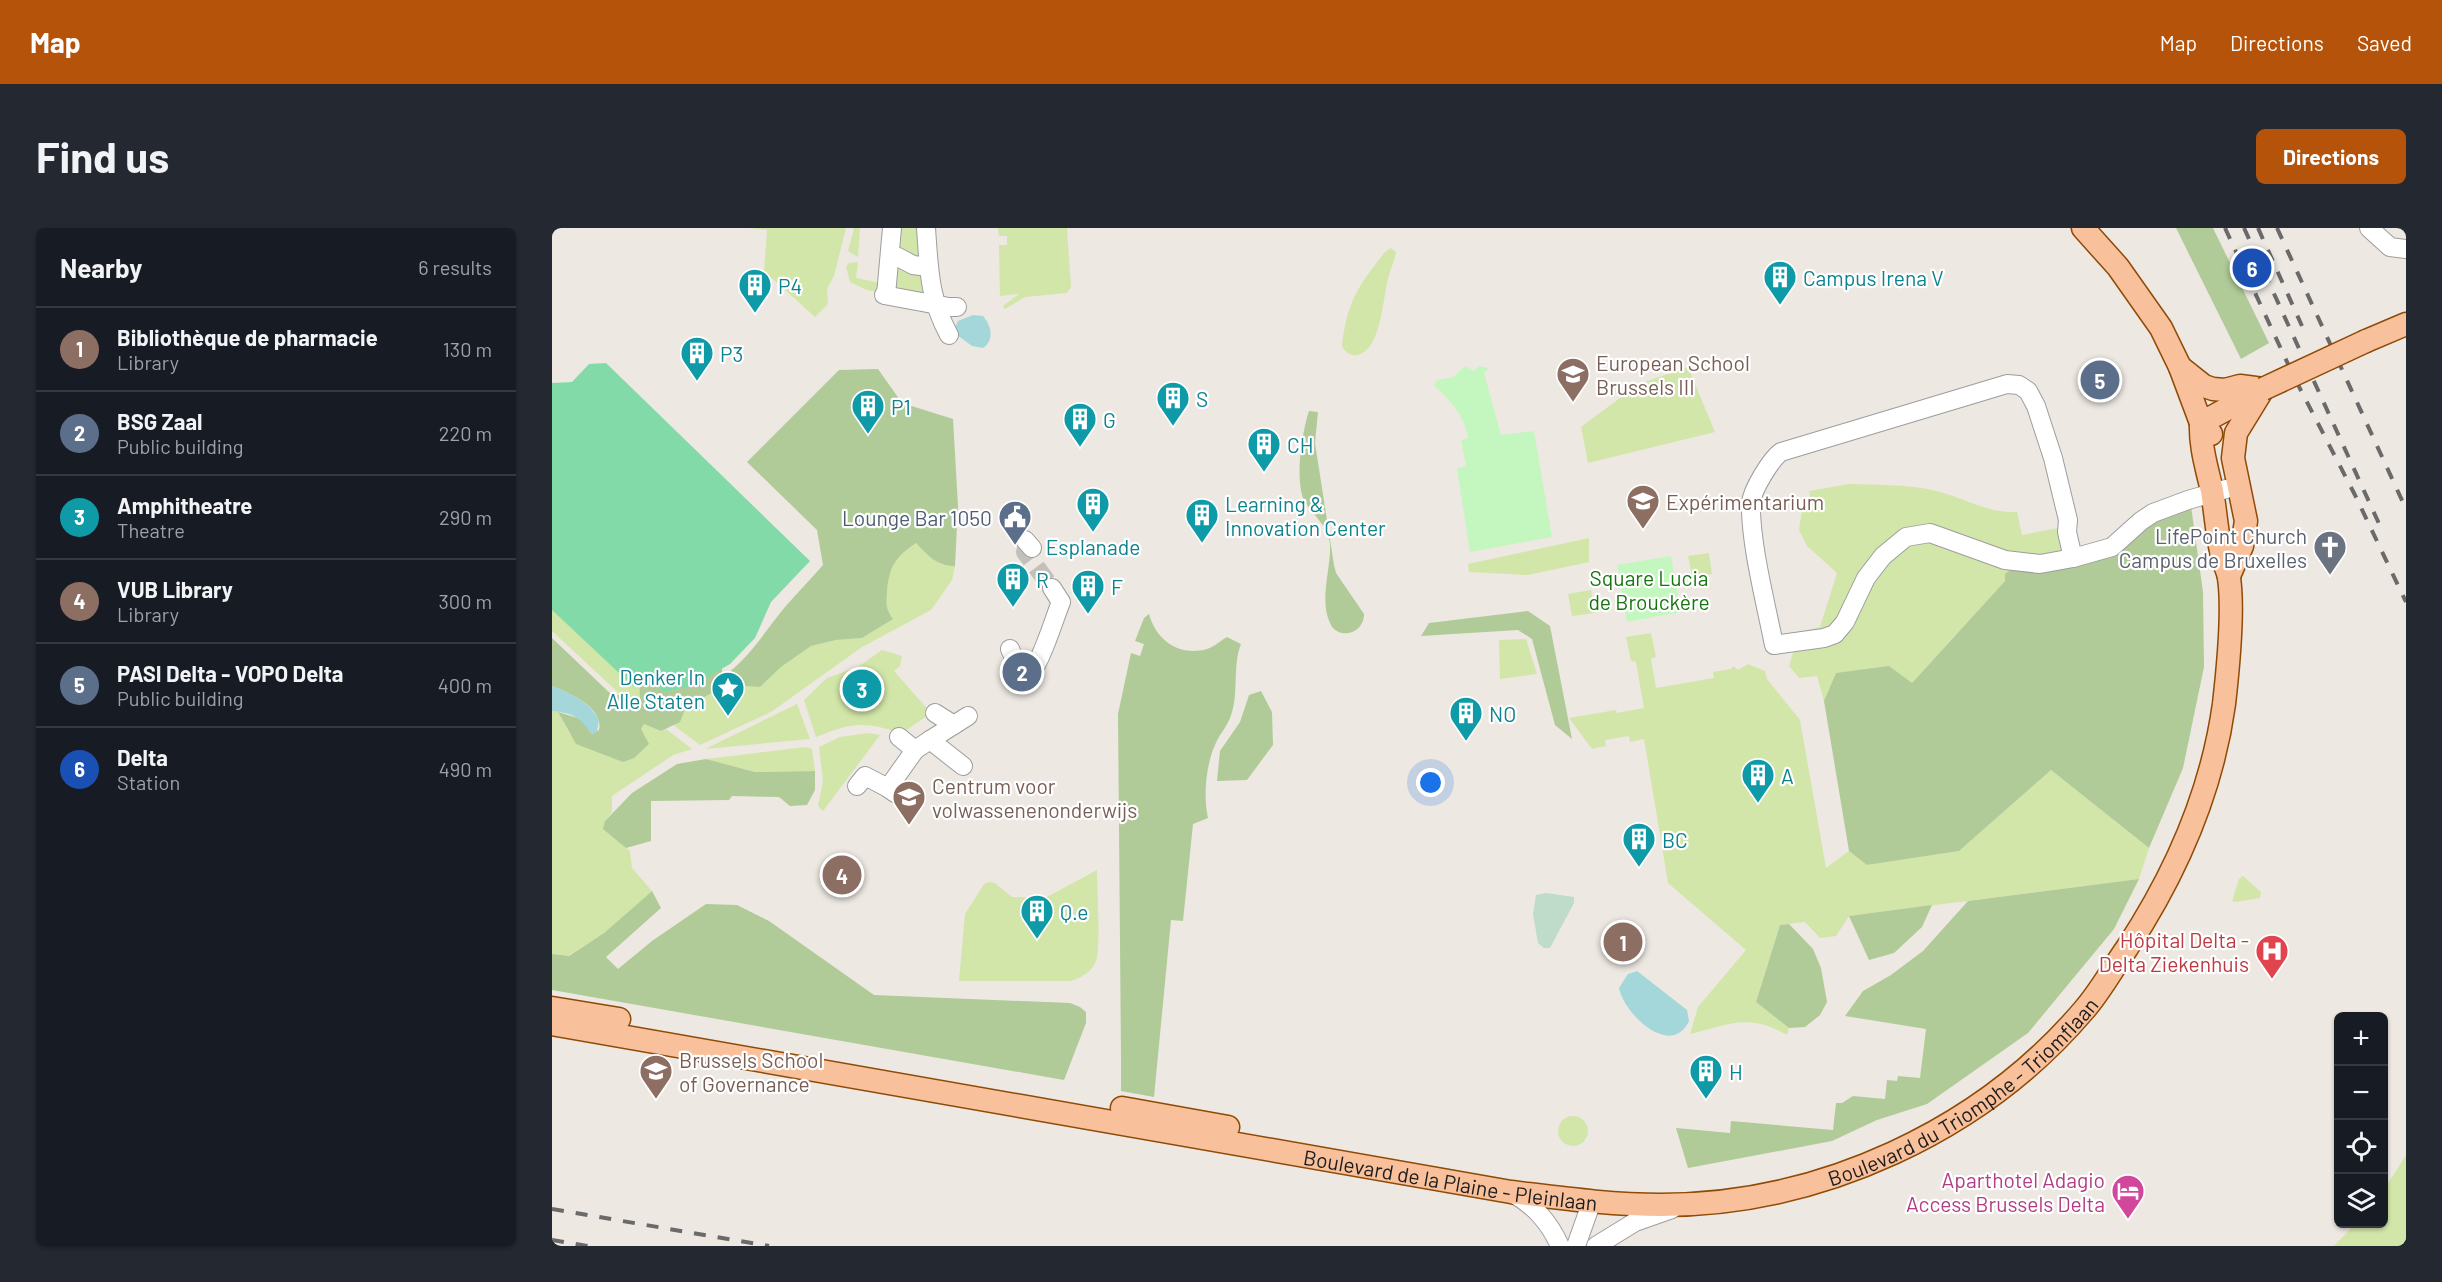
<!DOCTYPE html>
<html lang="en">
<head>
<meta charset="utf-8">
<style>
  :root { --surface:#171b24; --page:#242831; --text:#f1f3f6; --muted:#9ea1a6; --line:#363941; --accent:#b45309 }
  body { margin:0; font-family:Barlow,sans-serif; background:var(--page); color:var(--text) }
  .controls { position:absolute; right:18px; bottom:18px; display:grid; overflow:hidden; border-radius:9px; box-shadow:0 2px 4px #0004 }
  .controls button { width:54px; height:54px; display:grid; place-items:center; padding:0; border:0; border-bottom:2px solid var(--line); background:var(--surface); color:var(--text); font:30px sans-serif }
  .you { position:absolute; left:879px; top:555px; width:21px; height:21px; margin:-15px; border:4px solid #fff; border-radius:50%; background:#1a73e8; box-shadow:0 0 0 9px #1a73e833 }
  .badge { display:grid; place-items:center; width:39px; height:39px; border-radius:50%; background:var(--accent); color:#fff; font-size:20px; font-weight:700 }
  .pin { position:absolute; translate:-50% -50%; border:3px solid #fff; box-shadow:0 2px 6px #0006 }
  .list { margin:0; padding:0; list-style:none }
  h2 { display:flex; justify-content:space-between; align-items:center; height:78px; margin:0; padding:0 24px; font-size:26px }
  h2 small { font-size:20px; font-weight:400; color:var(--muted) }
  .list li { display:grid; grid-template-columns:39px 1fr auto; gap:18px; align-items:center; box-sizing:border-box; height:84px; padding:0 24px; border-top:2px solid var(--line) }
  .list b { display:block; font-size:22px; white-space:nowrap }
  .list p { margin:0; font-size:20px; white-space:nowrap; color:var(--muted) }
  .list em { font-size:20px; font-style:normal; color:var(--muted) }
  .icon { flex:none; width:33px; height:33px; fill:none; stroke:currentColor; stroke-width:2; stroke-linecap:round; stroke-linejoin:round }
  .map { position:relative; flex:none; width:1854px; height:1018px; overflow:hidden; border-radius:9px }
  header { display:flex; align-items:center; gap:36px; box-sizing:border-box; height:84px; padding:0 30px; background:var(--accent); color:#fff }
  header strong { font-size:28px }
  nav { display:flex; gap:33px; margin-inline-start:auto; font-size:21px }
  .intro { display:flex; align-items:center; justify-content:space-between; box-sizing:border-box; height:144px; padding:0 36px }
  h1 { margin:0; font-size:42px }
  .button { padding:15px 27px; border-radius:9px; background:var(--accent); color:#fff; font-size:21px; font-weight:700 }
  main { display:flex; gap:36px; padding:0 36px }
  aside { flex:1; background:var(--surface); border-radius:9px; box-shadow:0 2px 4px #0004 }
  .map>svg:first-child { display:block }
  .grass { fill:#d2e6a9 }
  .forest { fill:#b0cb98 }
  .wetland { fill:#bfdbca }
  .park { fill:#c4f7bf }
  .pitch { fill:#82daa9 }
  .water { fill:#a4d7da }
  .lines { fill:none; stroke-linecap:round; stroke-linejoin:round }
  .minor-tunnel { stroke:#c3bfba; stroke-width:18; stroke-dasharray:18 9; stroke-linecap:butt }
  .minor-casing { stroke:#9d9d9d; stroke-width:20 }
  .major-casing { stroke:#8f4a05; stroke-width:25 }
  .minor { stroke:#fff; stroke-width:18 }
  .major { stroke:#f8c19c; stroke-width:22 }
  .rail { stroke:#6a6a6a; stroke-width:4; stroke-dasharray:12 12; stroke-linecap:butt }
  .major-bridge-casing { stroke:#8f4a05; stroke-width:25; stroke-linecap:butt }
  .major-bridge { stroke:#f8c19c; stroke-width:22 }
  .labels { text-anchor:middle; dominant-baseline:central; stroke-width:4.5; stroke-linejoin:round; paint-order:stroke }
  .culture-label { font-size:21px; fill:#0d838f; stroke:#fff; text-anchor:start }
  .education-label { font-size:21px; fill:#785e54; stroke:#fff; text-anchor:start }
  .service-label { font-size:21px; fill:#4e5e75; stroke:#fff; text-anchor:end }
  .worship-label { font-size:21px; fill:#5b616d; stroke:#fff; text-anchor:end }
  .park-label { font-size:21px; fill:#17760f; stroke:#fff }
  .health-label { font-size:21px; fill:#be3a42; stroke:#fff; text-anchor:end }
  .street-label { font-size:21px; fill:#1c1c1c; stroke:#fff }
  .hotel-label { font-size:21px; fill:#b23c85; stroke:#fff; text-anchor:end }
</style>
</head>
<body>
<header>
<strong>Map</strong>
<nav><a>Map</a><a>Directions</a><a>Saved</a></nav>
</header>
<div class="intro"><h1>Find us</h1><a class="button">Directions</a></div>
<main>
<aside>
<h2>Nearby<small>6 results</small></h2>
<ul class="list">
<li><span class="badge" style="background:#8d6e63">1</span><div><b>Bibliothèque de pharmacie</b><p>Library</p></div><em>130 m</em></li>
<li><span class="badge" style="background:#5c6f8a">2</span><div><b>BSG Zaal</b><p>Public building</p></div><em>220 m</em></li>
<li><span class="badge" style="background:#0f9aa8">3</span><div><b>Amphitheatre</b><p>Theatre</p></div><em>290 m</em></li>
<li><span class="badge" style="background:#8d6e63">4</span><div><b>VUB Library</b><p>Library</p></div><em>300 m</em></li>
<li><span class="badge" style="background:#5c6f8a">5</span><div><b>PASI Delta - VOPO Delta</b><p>Public building</p></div><em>400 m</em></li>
<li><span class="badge" style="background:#1a4fb4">6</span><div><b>Delta</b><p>Station</p></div><em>490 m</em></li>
</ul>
</aside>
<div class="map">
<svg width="1854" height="1018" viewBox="0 0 1854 1018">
  <rect width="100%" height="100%" fill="#ede8e2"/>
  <g class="grass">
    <path d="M199 0H294L282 48 275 61 276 76 263 89 212 43 215 2Z"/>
    <path d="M302 0H308L306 29 296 23Z"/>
    <path d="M342 0H370L372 34 340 23Z"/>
    <path d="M446 0H515L519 59 515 65 473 69 453 81 451 78 467 66 448 68 447 17H455V8H447Z"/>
    <path d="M839 20 844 24C843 33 839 39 837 47 831 66 830 123 805 127 798 128 793 124 790 118 794 83 801 65 823 37 828 31 832 23 839 20Z"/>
    <path d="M339 32 372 46 371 65H336Z"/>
    <path d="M306 34 304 50 333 56 332 65 315 62 298 54 294 39 297 35Z"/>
    <path d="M1136 139 1163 204 1036 235 1029 199 1087 156Z"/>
    <path d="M1297 256C1324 257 1353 256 1380 262 1409 268 1436 286 1465 284L1470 307 1511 299 1512 325 1454 346 1453 353 1359 456 1284 445 1272 473 1265 448 1247 450 1237 438 1243 419 1242 405 1268 399 1285 345 1255 318 1247 302 1251 275 1258 269 1257 263Z"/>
    <path d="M1037 310V334L976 347 917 344 916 336Z"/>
    <path d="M364 315C376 328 385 338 403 338L400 352 379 382 310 419 219 484 148 517 96 478 169 451 208 459 229 439 259 418 284 412 310 410 340 391C334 381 334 376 335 365 337 338 343 330 364 315Z"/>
    <path d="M1157 325 1160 346 1140 348 1136 328Z"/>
    <path d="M1039 362 1043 385 1020 388 1016 366Z"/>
    <path d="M0 379 87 451 88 473 82 474 71 469 0 403Z"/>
    <path d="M1099 405 1104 429 1099 431 1104 460 1162 450 1161 444 1179 441 1181 438 1186 442 1196 436 1213 443 1215 451 1248 492 1274 640 1297 623 1315 637 1407 623 1499 542 1597 620 1587 651 1297 688 1284 708 1268 710 1253 694 1228 697 1204 774 1237 800 1235 807C1196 785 1179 796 1138 806L1146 779 1194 722 1116 655 1092 511 1078 514 1077 508 1053 512 1054 518 1040 521 1017 490 1064 482 1065 485 1092 480 1084 434 1079 433 1074 409Z"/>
    <path d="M974 411 985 446 948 451 947 412Z"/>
    <path d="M330 422 350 428 348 438 342 443 379 485 349 506C315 492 297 495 264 509L252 472 275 450 306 439Z"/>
    <path d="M245 476 258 511 153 521Z"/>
    <path d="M0 483 6 484 19 508 88 501 92 496 109 503 114 501 140 521 121 527 60 568V584L53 593 52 601 78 623 80 640 100 663 52 705 16 728 0 726Z"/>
    <path d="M317 505 328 507 271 583 266 578 271 553 267 519 288 509Z"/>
    <path d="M254 519 260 521 263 543 203 544 154 531Z"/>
    <path d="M545 642C545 660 549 719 544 733 539 745 530 749 519 753H407L413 686 432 656 437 654 443 655 460 669 493 670Z"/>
    <path d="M1691 648 1709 664 1708 670 1684 674 1680 673 1687 651Z"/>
    <circle cx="1021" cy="903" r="15"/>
    <path d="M1854 927V1018H1782L1803 996H1832V962Z"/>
  </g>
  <g class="forest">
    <path d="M1624 0H1661L1717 115 1689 131Z"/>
    <path d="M326 141 350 175 401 191 406 278 403 338C385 338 376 328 364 315 343 330 337 338 335 365 334 376 334 381 341 391L310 410 284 412 259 418 229 439 208 459 178 457 169 451 165 462 134 479 128 494 109 503 92 496 89 501 97 516 82 530 71 534 24 516 6 484 29 491 40 506 47 502C52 479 17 465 0 458V410L62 469 68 466 82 474 88 473 87 451 95 443 170 438V450C200 427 210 407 233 379 245 365 259 351 271 337L265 302 195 234 287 142Z"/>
    <path d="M757 183 766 184 763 215 782 337 784 345 812 386C812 406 786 413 778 395 767 372 779 341 778 317 777 298 762 289 753 274 742 255 750 204 757 183Z"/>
    <path d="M1639 278 1651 364 1652 439 1631 540 1597 620 1499 542 1407 623 1315 637 1297 623 1272 473 1284 445 1337 438 1360 455 1453 353V346L1461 340 1485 341Z"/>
    <path d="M976 383 998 398 1020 511 1003 497 980 411 966 402 869 408 877 395Z"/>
    <path d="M597 386C604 412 627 429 655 421 662 419 668 413 675 409L689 416C681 436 686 460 681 480 677 498 669 503 663 517 654 537 651 568 656 590L641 596 631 693 619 692 602 869 569 863V828L566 486 579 425 588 428 592 416 583 413 592 390Z"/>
    <path d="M709 463 720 484 721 517 695 552 665 553 668 523 688 494 697 467Z"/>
    <path d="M154 531 203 544 263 543V562L255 577 238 578 227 569 180 568 177 572 99 573V613L74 620 51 601 53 593 80 565 125 536Z"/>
    <path d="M1587 651 1562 701 1476 805 1375 876 1325 892 1280 913 1136 940 1124 900 1178 905 1179 893 1281 902 1284 875H1290L1301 868 1333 871 1335 852 1345 853 1346 848 1368 850 1374 801 1293 788 1311 763 1339 747 1371 723 1416 673Z"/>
    <path d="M100 663 109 680 54 729 66 741 100 713 154 676 185 677 217 693 322 767 518 775 528 779 534 784V795L512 852 0 762V726L17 728 52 705Z"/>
    <path d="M1380 677 1370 699 1342 725 1317 732 1297 688Z"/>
    <path d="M1237 696 1261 721 1269 740 1275 774 1268 787 1253 799 1237 800 1204 774 1228 697Z"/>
  </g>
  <path class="wetland" d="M994 665 1022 669V675L998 720H992L986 715 981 686 984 667Z"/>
  <g class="park">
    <path d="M913 138 922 143 927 138 937 140 932 145 949 207 982 203 1000 309 918 324 905 240 914 238 909 212 916 210C913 189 898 171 882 158L885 152 901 149Z"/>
    <path d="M1119 328 1129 384 1075 394 1065 337Z"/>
  </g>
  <path class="pitch" d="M54 135 258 333 219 374 203 410 178 436 140 458 112 464 93 447 82 459 0 382V155L20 154 37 136Z"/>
  <g class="water">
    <path d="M421 87 431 88C439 97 443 112 431 120L420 118 401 104 406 93Z"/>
    <path d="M0 458C18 465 38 474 47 492L45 504 40 506C26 488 23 486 0 483Z"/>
    <path d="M1085 743 1135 782 1137 793C1119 831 1072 786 1067 760L1076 746Z"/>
  </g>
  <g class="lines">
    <path class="minor-tunnel" d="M480 320 473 324 500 360"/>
    <g class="minor-casing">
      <g id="minor">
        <path d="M374 0C377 41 377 70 397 107"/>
        <path d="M1817 0 1838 19 1854 21"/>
        <path d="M338 28 346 29 361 37 376 39"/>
        <path d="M332 67 397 79H405"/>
        <path d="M334 67 340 0"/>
        <path d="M1455 156 1467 157 1476 163 1484 178 1501 230 1516 292 1515 304 1521 330 1488 336 1453 332 1378 305 1354 309 1331 328 1314 350 1293 394 1283 406 1272 410 1222 417C1214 376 1198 315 1199 275 1200 262 1219 231 1229 224Z"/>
        <path d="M473 312 480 320"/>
        <path d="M1521 330 1560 319 1589 293 1601 285 1636 272 1674 261"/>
        <path d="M458 421 466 439"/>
        <path d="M460 442 484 435"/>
        <path d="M469 455C487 445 501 393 509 374L500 360"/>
        <path d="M383 485 402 497"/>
        <path d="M378 512 416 488"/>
        <path d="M363 522 378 512 411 538"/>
        <path d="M305 558 313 548 336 560"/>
        <path d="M343 565 336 560 363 522 347 509"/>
        <path d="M960 965C983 978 997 994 1008 1018"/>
        <path d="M1024 1018 1040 973"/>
        <path d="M1044 1018 1083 994 1120 981"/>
      </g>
    </g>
    <g class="major-casing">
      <g id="major">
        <path d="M1531 0 1566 39 1609 100 1628 139 1649 195 1659 206"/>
        <path d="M1814 113 1854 96"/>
        <path d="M1628 139 1652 158 1661 161 1673 162 1688 158 1711 161"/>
        <path d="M1649 195 1710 162"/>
        <path d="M1677 348 1690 318 1694 293 1681 230 1684 205 1711 161"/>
        <path d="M0 780 67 791"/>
        <path id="s1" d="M0 796 959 964C1009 970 1059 977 1109 977 1268 977 1429 903 1532 782 1548 764 1561 740 1575 720 1623 647 1660 563 1672 476 1676 441 1682 384 1677 350 1676 343 1673 338 1671 332 1665 310 1664 286 1660 263 1655 240 1648 219 1649 195"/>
        <path d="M570 880 676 899"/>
      </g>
    </g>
    <use href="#minor" class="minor"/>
    <use href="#major" class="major"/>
    <g class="rail">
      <path d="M1673 0 1742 149 1803 267 1854 374"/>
      <path d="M1692 0 1829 300"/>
      <path d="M1706 0 1750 98"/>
      <path d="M1725 0 1854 281"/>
      <path d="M0 981 217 1018"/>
      <path d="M0 1012 36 1018"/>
    </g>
    <g class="major-bridge-casing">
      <path id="major-bridge" d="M1711 161 1814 113"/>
    </g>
    <use href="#major-bridge" class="major-bridge"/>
  </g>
  <defs>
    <g id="building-pin" transform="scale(1.725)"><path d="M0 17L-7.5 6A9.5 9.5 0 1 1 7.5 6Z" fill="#0f9aa8" stroke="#fff"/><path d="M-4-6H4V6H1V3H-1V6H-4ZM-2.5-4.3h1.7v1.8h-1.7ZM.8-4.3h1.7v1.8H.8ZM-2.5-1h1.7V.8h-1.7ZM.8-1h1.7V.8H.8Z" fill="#fff"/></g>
    <g id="school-pin" transform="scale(1.725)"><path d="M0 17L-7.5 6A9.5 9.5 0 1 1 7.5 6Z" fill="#8d6e63" stroke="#fff"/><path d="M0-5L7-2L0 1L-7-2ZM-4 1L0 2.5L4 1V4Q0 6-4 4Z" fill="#fff"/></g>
    <g id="university-pin" transform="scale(1.725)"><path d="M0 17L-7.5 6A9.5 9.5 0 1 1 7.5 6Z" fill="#8d6e63" stroke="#fff"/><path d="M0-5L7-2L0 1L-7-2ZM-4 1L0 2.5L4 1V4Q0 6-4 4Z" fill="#fff"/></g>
    <g id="civic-pin" transform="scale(1.725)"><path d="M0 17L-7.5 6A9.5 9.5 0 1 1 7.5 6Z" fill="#5c6f8a" stroke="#fff"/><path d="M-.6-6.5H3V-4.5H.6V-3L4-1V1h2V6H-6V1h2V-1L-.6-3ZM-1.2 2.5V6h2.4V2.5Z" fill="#fff"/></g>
    <g id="church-pin" transform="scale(1.725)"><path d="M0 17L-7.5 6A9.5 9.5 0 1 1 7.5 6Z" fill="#6b7280" stroke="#fff"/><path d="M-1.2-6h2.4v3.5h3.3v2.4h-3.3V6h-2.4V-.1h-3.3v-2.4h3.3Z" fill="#fff"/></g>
    <g id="sight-pin" transform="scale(1.725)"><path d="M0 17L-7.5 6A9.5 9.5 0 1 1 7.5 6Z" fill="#0f9aa8" stroke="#fff"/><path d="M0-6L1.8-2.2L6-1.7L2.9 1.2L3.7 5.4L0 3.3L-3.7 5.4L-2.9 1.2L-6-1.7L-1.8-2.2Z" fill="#fff"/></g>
    <g id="hospital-pin" transform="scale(1.725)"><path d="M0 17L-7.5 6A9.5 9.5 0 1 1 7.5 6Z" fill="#e0444e" stroke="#fff"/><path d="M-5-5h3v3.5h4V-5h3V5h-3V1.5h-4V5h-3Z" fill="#fff"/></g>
    <g id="hotel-pin" transform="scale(1.725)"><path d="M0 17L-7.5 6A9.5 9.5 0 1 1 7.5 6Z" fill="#d1479c" stroke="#fff"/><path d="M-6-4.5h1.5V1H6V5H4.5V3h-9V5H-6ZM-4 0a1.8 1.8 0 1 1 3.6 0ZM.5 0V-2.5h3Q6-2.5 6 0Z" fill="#fff"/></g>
  </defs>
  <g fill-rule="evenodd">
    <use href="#building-pin" x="1228" y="49"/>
    <use href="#building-pin" x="203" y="57"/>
    <use href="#building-pin" x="145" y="125"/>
    <use href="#school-pin" x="1021" y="146"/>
    <use href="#building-pin" x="621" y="170"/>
    <use href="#building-pin" x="316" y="178"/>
    <use href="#building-pin" x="528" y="191"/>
    <use href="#building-pin" x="712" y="216"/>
    <use href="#university-pin" x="1091" y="273"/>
    <use href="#building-pin" x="541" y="276"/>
    <use href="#building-pin" x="650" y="287"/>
    <use href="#civic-pin" x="463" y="289"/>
    <use href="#church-pin" x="1778" y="319"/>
    <use href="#building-pin" x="461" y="351"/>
    <use href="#building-pin" x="536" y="358"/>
    <use href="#sight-pin" x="176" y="460"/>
    <use href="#building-pin" x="914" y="485"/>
    <use href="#building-pin" x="1206" y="547"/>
    <use href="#university-pin" x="357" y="569"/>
    <use href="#building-pin" x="1087" y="611"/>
    <use href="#building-pin" x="485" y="683"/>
    <use href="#hospital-pin" x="1720" y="723"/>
    <use href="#university-pin" x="104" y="843"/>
    <use href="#building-pin" x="1154" y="843"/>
    <use href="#hotel-pin" x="1576" y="963"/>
  </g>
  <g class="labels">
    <g class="culture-label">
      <text x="1251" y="49">Campus Irena V</text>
      <text x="226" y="57">P4</text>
      <text x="168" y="125">P3</text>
      <text x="644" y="170">S</text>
      <text x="339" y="178">P1</text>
      <text x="551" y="191">G</text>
      <text x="735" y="216">CH</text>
      <text x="673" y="275">Learning &amp;<tspan x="673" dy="24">Innovation Center</tspan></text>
      <text x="541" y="318" text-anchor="middle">Esplanade</text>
      <text x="484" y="351">R</text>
      <text x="559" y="358">F</text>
      <text x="153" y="448" text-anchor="end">Denker In<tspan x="153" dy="24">Alle Staten</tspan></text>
      <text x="937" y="485">NO</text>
      <text x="1229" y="547">A</text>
      <text x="1110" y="611">BC</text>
      <text x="508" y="683">Q.e</text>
      <text x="1177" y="843">H</text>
    </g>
    <g class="education-label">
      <text x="1044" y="134">European School<tspan x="1044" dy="24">Brussels III</tspan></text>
      <text x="1114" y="273">Expérimentarium</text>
      <text x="380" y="557">Centrum voor<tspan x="380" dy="24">volwassenenonderwijs</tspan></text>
      <text x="127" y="831">Brussels School<tspan x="127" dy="24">of Governance</tspan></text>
    </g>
    <g class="service-label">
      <text x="440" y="289">Lounge Bar 1050</text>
    </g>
    <g class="worship-label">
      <text x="1755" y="307">LifePoint Church<tspan x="1755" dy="24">Campus de Bruxelles</tspan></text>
    </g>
    <g class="park-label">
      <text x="1097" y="349">Square Lucia<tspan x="1097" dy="24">de Brouckère</tspan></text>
    </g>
    <g class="health-label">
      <text x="1697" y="711">Hôpital Delta -<tspan x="1697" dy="24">Delta Ziekenhuis</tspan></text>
    </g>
    <g class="street-label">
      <text stroke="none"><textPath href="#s1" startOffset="1456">Boulevard du Triomphe - Triomflaan</textPath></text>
      <text stroke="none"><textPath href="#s1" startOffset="912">Boulevard de la Plaine - Pleinlaan</textPath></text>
    </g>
    <g class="hotel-label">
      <text x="1553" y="951">Aparthotel Adagio<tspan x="1553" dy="24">Access Brussels Delta</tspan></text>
    </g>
  </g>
</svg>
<div class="controls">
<button>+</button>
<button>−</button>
<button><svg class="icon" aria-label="locate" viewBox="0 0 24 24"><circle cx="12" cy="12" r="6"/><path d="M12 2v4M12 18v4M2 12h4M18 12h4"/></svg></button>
<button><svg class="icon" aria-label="layers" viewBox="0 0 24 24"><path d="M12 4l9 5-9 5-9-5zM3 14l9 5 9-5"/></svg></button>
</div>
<div class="you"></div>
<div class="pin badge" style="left:1071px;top:714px;background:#8d6e63">1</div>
<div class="pin badge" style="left:470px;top:444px;background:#5c6f8a">2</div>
<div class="pin badge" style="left:310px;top:461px;background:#0f9aa8">3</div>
<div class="pin badge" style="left:290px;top:647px;background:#8d6e63">4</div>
<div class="pin badge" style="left:1548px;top:152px;background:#5c6f8a">5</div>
<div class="pin badge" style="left:1700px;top:40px;background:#1a4fb4">6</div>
</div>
</main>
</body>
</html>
